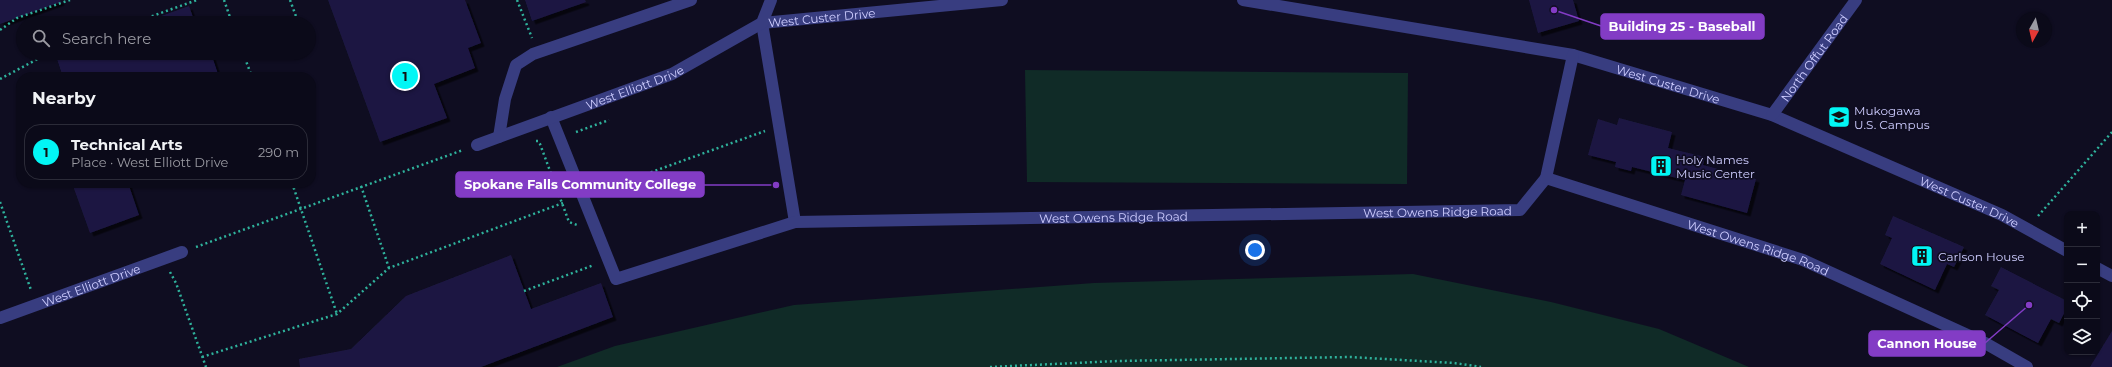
<!DOCTYPE html>
<html lang="en">
<head>
<meta charset="utf-8">
<style>
  :root { --surface:#0b0a19; --page:#191826; --text:#f1f3f6; --muted:#9a9aa2; --line:#2b2b38; --accent:#02f6f5 }
  body { margin:0; font-family:Montserrat,sans-serif; background:var(--page); color:var(--text) }
  .controls { position:absolute; right:12px; bottom:12px; display:grid; overflow:hidden; border-radius:8px; box-shadow:0 1px 3px #0004 }
  .controls button { width:36px; height:36px; display:grid; place-items:center; padding:0; border:0; border-bottom:1px solid var(--line); background:var(--surface); color:var(--text); font:20px sans-serif }
  .compass { position:absolute; left:2016px; top:12px; width:36px; height:36px; border-radius:50%; background:var(--surface); box-shadow:0 1px 3px #0004; rotate:188deg }
  .you { position:absolute; left:1255px; top:250px; width:14px; height:14px; margin:-10px; border:3px solid #fff; border-radius:50%; background:#1a73e8; box-shadow:0 0 0 6px #1a73e833 }
  .badge { display:grid; place-items:center; width:26px; height:26px; border-radius:50%; background:var(--accent); color:#111; font-size:13px; font-weight:700 }
  .pin { position:absolute; translate:-50% -50%; border:2px solid #fff; box-shadow:0 1px 4px #0006 }
  .list { margin:0; padding:0; list-style:none }
  h2 { display:flex; justify-content:space-between; align-items:center; height:52px; margin:0; padding:0 16px; font-size:17px }
  h2 small { font-size:13px; font-weight:400; color:var(--muted) }
  .list li { display:grid; grid-template-columns:26px 1fr auto; gap:12px; align-items:center; box-sizing:border-box; height:56px; margin:0 8px 8px; padding:0 8px; border:1px solid var(--line); border-radius:16px }
  .list b { display:block; font-size:15px; white-space:nowrap }
  .list p { margin:0; font-size:13px; white-space:nowrap; color:var(--muted) }
  .list em { font-size:13px; font-style:normal; color:var(--muted) }
  .icon { flex:none; width:22px; height:22px; fill:none; stroke:currentColor; stroke-width:2; stroke-linecap:round; stroke-linejoin:round }
  .map { position:relative; flex:none; width:2112px; height:367px; overflow:hidden }
  .search { position:absolute; background:var(--surface); box-shadow:0 1px 3px #0004; left:16px; top:16px; width:300px; height:44px; display:flex; align-items:center; gap:10px; box-sizing:border-box; padding:0 14px; border-radius:22px; color:var(--muted); font-size:15px }
  .panel { position:absolute; background:var(--surface); box-shadow:0 1px 3px #0004; left:16px; top:72px; width:300px; height:116px; border-radius:16px }
  .map>svg:first-child { display:block }
  .green { fill:#102b27 }
  .building { fill:#1d1942; filter:url(#shadow) }
  .lines { fill:none; stroke-linecap:round; stroke-linejoin:round }
  .path { stroke:#2fb29c; stroke-width:2.5; stroke-dasharray:2 3; stroke-linecap:butt }
  .minor { stroke:#383d80; stroke-width:12 }
  .labels { text-anchor:middle; dominant-baseline:central; stroke-width:3.5; stroke-linejoin:round; paint-order:stroke }
  .street-label { font-size:12px; fill:#cecdff; stroke:#0f0d21 }
  .poi-label { font-size:12px; fill:#cecdff; stroke:#0f0d21; text-anchor:start }
  .leader { fill:none; stroke:#833cc5; stroke-width:1.5 }
  .callout-dot { fill:#833cc5; stroke:#0f0d21; stroke-width:1.5 }
  .callout { fill:#833cc5; stroke:#833cc5; stroke-width:1.5 }
  .callout-label { font-size:13px; text-anchor:middle; font-weight:bold; fill:#fff }
</style>
</head>
<body>
<div class="map">
<svg width="2112" height="367" viewBox="0 0 2112 367">
  <defs>
    <filter id="shadow"><feDropShadow dx="3.5" dy="3.5" stdDeviation="0" flood-color="#0009"/></filter>
  </defs>
  <rect width="100%" height="100%" fill="#0f0d21"/>
  <g class="green">
    <path d="M1025 70 1408 73 1407 184 1027 182Z"/>
    <path d="M1413 274 1551 302 1659 329 1749 367H557L615 346 794 305 1094 283Z"/>
  </g>
  <g class="building">
    <path d="M0 0H60L61 2 0 24Z"/>
    <path d="M328 0H465L481 43 468 48 475 68 434 84 447 118 380 142Z"/>
    <path d="M525 0H585L586 2 532 21Z"/>
    <path d="M1529 0H1573L1579 21 1538 33Z"/>
    <path d="M189 6 195 23H142Z"/>
    <path d="M55 53H211L219 77H63Z"/>
    <path d="M1619 118 1672 132 1668 148 1705 157 1703 165 1756 179 1747 213 1681 195 1685 180 1632 167 1631 171 1615 167 1616 162 1588 155 1598 119 1617 125Z"/>
    <path d="M72 183H128L139 215 90 233Z"/>
    <path d="M1893 216 1964 247 1954 267 1947 264 1935 290 1880 264 1892 238 1885 235Z"/>
    <path d="M511 255 531 309 601 283 613 317 481 367H300L299 359 351 349 406 296Z"/>
    <path d="M2001 267 2067 301V308L2059 323 2051 319 2038 343 1985 315 1999 290 1991 286Z"/>
    <path d="M2112 331V367H2090Z"/>
  </g>
  <g class="lines">
    <g class="path">
      <path d="M224 0 232 23"/>
      <path d="M290 0 297 19"/>
      <path d="M517 0 532 38"/>
      <path d="M133 23 197 0"/>
      <path d="M0 30 17 18 70 0"/>
      <path d="M243 53 252 77"/>
      <path d="M0 79 49 53"/>
      <path d="M576 132 609 120"/>
      <path d="M536 141H538L540 144 569 222 577 225"/>
      <path d="M292 183 337 314"/>
      <path d="M361 186 389 268"/>
      <path d="M599 191 765 131"/>
      <path d="M0 202 31 290"/>
      <path d="M2038 216 2112 132"/>
      <path d="M196 247 463 150"/>
      <path d="M170 272 176 283 206 367"/>
      <path d="M524 291 594 265"/>
      <path d="M202 357 337 314 389 268 563 203"/>
      <path d="M990 367 1118 361 1350 357 1454 363 1481 367"/>
    </g>
    <g class="minor">
      <path id="s1" d="M1243 0 1573 55 1772 115 2002 215 2067 251"/>
      <path id="s2" d="M762 23 1002 0"/>
      <path d="M762 23 795 222"/>
      <path id="s3" d="M1772 115 1856 0"/>
      <path id="s4" d="M551 117 616 279 795 222 1520 210 1546 178 1803 260 1985 343 2027 367"/>
      <path d="M499 137 505 99 516 65 533 54 691 0"/>
      <path id="s5" d="M477 145 672 74 762 23 771 0"/>
      <path d="M1546 178 1573 55"/>
      <path d="M2097 268 2112 276"/>
      <path id="s6" d="M0 318 182 252"/>
    </g>
  </g>
  <defs>
    <g id="university-square" transform="scale(1.15)"><rect x="-9" y="-9" width="18" height="18" rx="4" fill="#02f6f5" stroke="#0f0d21"/><path d="M0-5L7-2L0 1L-7-2ZM-4 1L0 2.5L4 1V4Q0 6-4 4Z" fill="#111"/></g>
    <g id="building-square" transform="scale(1.15)"><rect x="-9" y="-9" width="18" height="18" rx="4" fill="#02f6f5" stroke="#0f0d21"/><path d="M-4-6H4V6H1V3H-1V6H-4ZM-2.5-4.3h1.7v1.8h-1.7ZM.8-4.3h1.7v1.8H.8ZM-2.5-1h1.7V.8h-1.7ZM.8-1h1.7V.8H.8Z" fill="#111"/></g>
  </defs>
  <g fill-rule="evenodd">
    <use href="#university-square" x="1839" y="117"/>
    <use href="#building-square" x="1661" y="166"/>
    <use href="#building-square" x="1922" y="256"/>
  </g>
  <g class="labels">
    <g class="street-label">
      <text stroke="none"><textPath href="#s2" startOffset="60">West Custer Drive</textPath></text>
      <text stroke="none"><textPath href="#s3" startOffset="71">North Offut Road</textPath></text>
      <text stroke="none"><textPath href="#s1" startOffset="434">West Custer Drive</textPath></text>
      <text stroke="none"><textPath href="#s5" startOffset="168">West Elliott Drive</textPath></text>
      <text stroke="none"><textPath href="#s1" startOffset="758">West Custer Drive</textPath></text>
      <text stroke="none"><textPath href="#s4" startOffset="1005">West Owens Ridge Road</textPath></text>
      <text stroke="none"><textPath href="#s4" startOffset="681">West Owens Ridge Road</textPath></text>
      <text stroke="none"><textPath href="#s4" startOffset="1352">West Owens Ridge Road</textPath></text>
      <text stroke="none"><textPath href="#s6" startOffset="97">West Elliott Drive</textPath></text>
    </g>
    <g class="poi-label">
      <text x="1854" y="110">Mukogawa<tspan x="1854" dy="14">U.S. Campus</tspan></text>
      <text x="1676" y="159">Holy Names<tspan x="1676" dy="14">Music Center</tspan></text>
      <text x="1938" y="256">Carlson House</text>
    </g>
  </g>
  <path class="leader" d="M1554 10L1601 26M776 185L704 185M2029 305L1985 343"/>
  <g class="callout-dot">
    <circle cx="1554" cy="10" r="4"/>
    <circle cx="776" cy="185" r="4"/>
    <circle cx="2029" cy="305" r="4"/>
  </g>
  <g class="callout">
    <rect x="1601" y="14" width="163" height="25" rx="4"/>
    <rect x="456" y="172" width="248" height="25" rx="4"/>
    <rect x="1869" y="331" width="116" height="25" rx="4"/>
  </g>
  <g class="callout-label">
    <text x="1682" y="31">Building 25 - Baseball</text>
    <text x="580" y="189">Spokane Falls Community College</text>
    <text x="1927" y="348">Cannon House</text>
  </g>
</svg>
<div class="controls">
<button>+</button>
<button>−</button>
<button><svg class="icon" aria-label="locate" viewBox="0 0 24 24"><circle cx="12" cy="12" r="6"/><path d="M12 2v4M12 18v4M2 12h4M18 12h4"/></svg></button>
<button><svg class="icon" aria-label="layers" viewBox="0 0 24 24"><path d="M12 4l9 5-9 5-9-5zM3 14l9 5 9-5"/></svg></button>
</div>
<svg class="compass" viewBox="-18 -18 36 36"><path d="M0-13l5 13h-10z" fill="#e53935"/><path d="M0 13l5-13h-10z" fill="#9a9aa2"/></svg>
<div class="you"></div>
<div class="pin badge" style="left:405px;top:76px">1</div>
<div class="search"><svg class="icon" aria-label="search" viewBox="0 0 24 24"><circle cx="10" cy="10" r="6"/><path d="M15 15l6 6"/></svg>Search here</div>
<section class="panel">
<h2>Nearby<small></small></h2>
<ul class="list">
<li><span class="badge">1</span><div><b>Technical Arts</b><p>Place · West Elliott Drive</p></div><em>290 m</em></li>
</ul>
</section>
</div>
</body>
</html>
